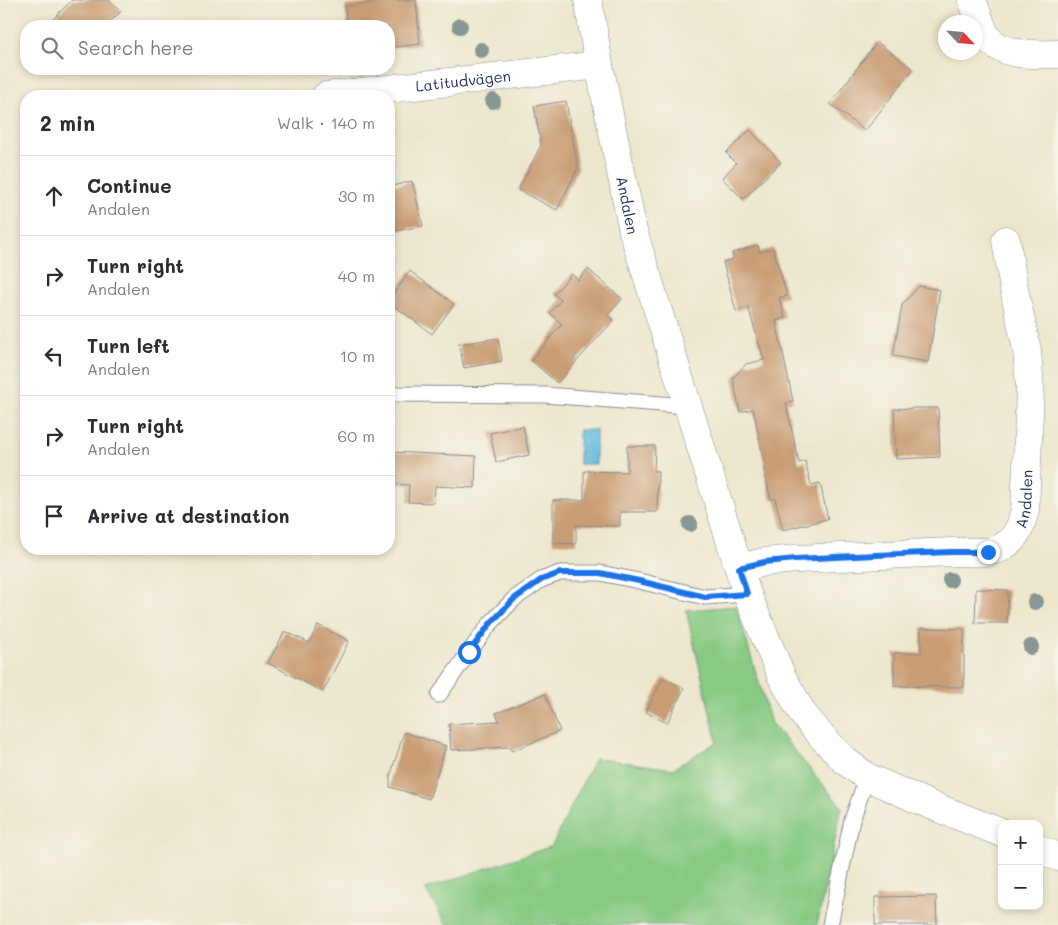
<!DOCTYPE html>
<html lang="en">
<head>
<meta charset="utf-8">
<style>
  :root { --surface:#fff; --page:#f7f7f7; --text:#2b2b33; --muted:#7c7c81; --line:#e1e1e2 }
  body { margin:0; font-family:Mali,sans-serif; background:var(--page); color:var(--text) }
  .controls { position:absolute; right:15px; bottom:15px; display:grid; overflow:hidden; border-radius:10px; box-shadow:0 2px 8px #0003 }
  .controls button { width:45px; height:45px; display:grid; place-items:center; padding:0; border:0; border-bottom:1px solid var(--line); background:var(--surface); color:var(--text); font:25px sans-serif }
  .compass { position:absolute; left:938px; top:15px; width:45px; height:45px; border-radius:50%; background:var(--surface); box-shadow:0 2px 8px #0003; rotate:116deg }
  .stop { position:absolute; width:15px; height:15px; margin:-11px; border:4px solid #1a73e8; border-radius:50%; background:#fff }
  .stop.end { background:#1a73e8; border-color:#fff; box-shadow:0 1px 5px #0008 }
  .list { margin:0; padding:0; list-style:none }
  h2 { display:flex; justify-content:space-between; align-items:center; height:65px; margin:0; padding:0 20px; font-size:21px }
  h2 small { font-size:16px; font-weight:400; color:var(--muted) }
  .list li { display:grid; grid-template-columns:32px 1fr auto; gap:15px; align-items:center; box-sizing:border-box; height:80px; padding:0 20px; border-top:1px solid var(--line) }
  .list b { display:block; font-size:19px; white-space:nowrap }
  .list p { margin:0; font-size:16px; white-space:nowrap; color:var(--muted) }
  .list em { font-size:16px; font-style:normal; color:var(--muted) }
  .icon { flex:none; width:28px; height:28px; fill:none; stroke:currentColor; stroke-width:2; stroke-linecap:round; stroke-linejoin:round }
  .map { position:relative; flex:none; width:1058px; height:925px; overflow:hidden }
  .search { position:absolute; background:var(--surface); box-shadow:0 2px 8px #0003; left:20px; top:20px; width:375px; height:55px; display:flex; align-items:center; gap:12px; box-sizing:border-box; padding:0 18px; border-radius:20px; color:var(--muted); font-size:19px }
  .panel { position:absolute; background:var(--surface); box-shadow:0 2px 8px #0003; left:20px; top:90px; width:375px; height:465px; border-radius:20px }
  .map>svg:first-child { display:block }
  .green { fill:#88ca83; stroke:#527c70 }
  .water { fill:#5fbbdd; stroke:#3d759e }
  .building { fill:#c99d74 }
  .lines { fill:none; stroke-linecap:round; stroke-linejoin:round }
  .service-casing { stroke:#848b95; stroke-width:17 }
  .minor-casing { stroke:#848b95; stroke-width:29 }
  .service { stroke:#fff; stroke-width:15 }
  .minor { stroke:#fff; stroke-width:28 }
  .tree { fill:#889794 }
  .route { stroke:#1a73e8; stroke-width:6 }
  .labels { text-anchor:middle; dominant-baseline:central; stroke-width:4; stroke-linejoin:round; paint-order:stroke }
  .street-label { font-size:15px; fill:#1b2f5e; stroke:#f7f3e8 }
</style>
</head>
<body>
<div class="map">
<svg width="1058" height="925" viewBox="0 0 1058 925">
  <rect width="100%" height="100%" fill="#f7f3e8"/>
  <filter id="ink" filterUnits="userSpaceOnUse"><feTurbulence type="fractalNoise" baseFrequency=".02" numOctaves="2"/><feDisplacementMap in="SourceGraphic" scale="10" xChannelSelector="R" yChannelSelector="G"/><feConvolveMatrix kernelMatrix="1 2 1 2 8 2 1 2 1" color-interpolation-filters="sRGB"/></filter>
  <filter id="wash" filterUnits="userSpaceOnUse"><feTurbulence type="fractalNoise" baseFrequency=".0096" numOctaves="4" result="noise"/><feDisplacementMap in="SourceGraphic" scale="20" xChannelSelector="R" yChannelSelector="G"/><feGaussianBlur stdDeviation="1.12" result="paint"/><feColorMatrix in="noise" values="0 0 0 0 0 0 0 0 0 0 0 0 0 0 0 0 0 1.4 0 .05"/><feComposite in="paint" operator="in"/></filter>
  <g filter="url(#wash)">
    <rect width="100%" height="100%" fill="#ece7cc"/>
    <path class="green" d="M736 606 771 723 842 807 817 925H447L425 889 552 846 595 758 673 769 717 742 686 610Z"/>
    <rect class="water" x="579" y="430" width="17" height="34"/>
    <g id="blocks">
      <g class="building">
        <path d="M72 0H109L121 11 106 26H46Z"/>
        <path d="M380 0H416L420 44 389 48V26H347L345 6 381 2Z"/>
        <path d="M877 42 913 69 865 131 830 104Z"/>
        <path d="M566 101 578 168 557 210 518 190 541 145 534 106Z"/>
        <path d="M750 130 781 162 743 199 722 178 736 163 726 153Z"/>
        <path d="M412 181 423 226 395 231 393 220 389 221V187Z"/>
        <path d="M758 245 760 252 773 248 787 296 779 298 785 318 776 321 793 401 786 403 799 463 805 461 811 485 820 483 828 519 783 530 775 498 771 500 764 471H766L753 409 740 412 733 378 746 364 764 360 748 307 736 311 723 262 733 259 732 253Z"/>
        <path d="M588 269 622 299 608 315 614 320 557 383 531 360 562 324 550 313 561 300 554 294 572 274 578 280Z"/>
        <path d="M410 271 454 304 432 334 389 302V300Z"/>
        <path d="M919 286 940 290 928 362 893 356 902 305Z"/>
        <path d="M498 338 502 361 464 368 459 344Z"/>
        <path d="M917 408H938L940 457 896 459 894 409Z"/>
        <path d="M523 426 529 455 496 462 490 433Z"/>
        <path d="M627 446H655L654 471H658L657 512H620V526L576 525V544L553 543V500H584V471L627 472Z"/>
        <path d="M390 452 476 456 475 488 435 486 434 503 408 502 409 485 389 484Z"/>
        <path d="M976 589 1008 590 1007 623H975Z"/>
        <path d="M318 625 349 641 323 692 268 663 285 631 309 643Z"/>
        <path d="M921 628 964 629V687L894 686V653H921Z"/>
        <path d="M663 678 684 688 667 723 646 712Z"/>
        <path d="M545 694 560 731 512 751 510 747 451 750 449 724 499 721 496 713Z"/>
        <path d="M404 732 446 746 429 799 390 787V777Z"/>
        <path d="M936 896 937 925H875V897Z"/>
      </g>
    </g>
  </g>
  <g filter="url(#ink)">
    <use href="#blocks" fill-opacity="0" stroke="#848b95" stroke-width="1"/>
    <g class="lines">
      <g class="service-casing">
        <g id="service">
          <path d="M389 394 545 395 687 406"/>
          <path d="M439 695 469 652 490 624 514 599 541 580 560 573H600L639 581 705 597 747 594"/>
          <path d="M830 925 852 820 867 777"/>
        </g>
      </g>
      <g class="minor-casing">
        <g id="minor">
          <path id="s1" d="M588 0 599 65 633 231 747 594 782 677 803 714 818 732 844 760 867 777 928 804 1002 833"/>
          <path d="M972 0C976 9 982 30 987 37 1004 58 1034 54 1058 54"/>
          <path id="s2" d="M326 96 599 65"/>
          <path id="s3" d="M739 568 765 562 797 559 951 552H988L1001 548 1012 540 1020 527 1025 510 1030 389 1027 350 1013 284 1006 240"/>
          <path d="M1039 849 1058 857"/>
        </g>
      </g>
      <use href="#service" class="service"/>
      <use href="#minor" class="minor"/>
    </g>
    <g class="tree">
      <circle cx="460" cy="26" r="8"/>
      <circle cx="481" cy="50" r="8"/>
      <circle cx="493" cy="101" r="8"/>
      <circle cx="690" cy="524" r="8"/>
      <circle cx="950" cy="580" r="8"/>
      <circle cx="1035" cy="602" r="8"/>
      <circle cx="1031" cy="647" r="8"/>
    </g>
  </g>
  <g class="lines" filter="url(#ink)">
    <path class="route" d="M469 652 490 624 514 599 541 580 560 573H600L639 581 705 597 747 594 739 568 765 562 796 559 875 555 951 552H988"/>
  </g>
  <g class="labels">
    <g class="street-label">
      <text stroke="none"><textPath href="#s2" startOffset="138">Latitudvägen</textPath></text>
      <text stroke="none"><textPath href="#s1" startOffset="209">Andalen</textPath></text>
      <text stroke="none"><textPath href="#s3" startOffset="321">Andalen</textPath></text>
    </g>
  </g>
</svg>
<div class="controls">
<button>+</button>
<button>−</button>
</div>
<svg class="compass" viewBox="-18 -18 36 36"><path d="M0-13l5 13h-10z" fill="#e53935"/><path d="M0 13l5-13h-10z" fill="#7c7c81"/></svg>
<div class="stop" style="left:469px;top:652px"></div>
<div class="stop end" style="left:988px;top:552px"></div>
<div class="search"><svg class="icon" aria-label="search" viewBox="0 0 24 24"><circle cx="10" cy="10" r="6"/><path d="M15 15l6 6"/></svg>Search here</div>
<section class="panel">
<h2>2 min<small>Walk · 140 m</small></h2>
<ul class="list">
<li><svg class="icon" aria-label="ahead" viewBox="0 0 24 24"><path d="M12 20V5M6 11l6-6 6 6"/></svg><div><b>Continue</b><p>Andalen</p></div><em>30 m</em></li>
<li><svg class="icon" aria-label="right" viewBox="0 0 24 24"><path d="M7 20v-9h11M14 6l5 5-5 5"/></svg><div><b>Turn right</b><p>Andalen</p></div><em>40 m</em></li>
<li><svg class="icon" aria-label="left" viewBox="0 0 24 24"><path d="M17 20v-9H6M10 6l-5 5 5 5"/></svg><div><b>Turn left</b><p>Andalen</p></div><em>10 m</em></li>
<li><svg class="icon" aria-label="right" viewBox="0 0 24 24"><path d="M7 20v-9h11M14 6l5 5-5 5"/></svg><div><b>Turn right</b><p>Andalen</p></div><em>60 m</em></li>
<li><svg class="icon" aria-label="arrive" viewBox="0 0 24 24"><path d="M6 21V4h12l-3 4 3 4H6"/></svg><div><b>Arrive at destination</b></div></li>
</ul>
</section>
</div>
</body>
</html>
